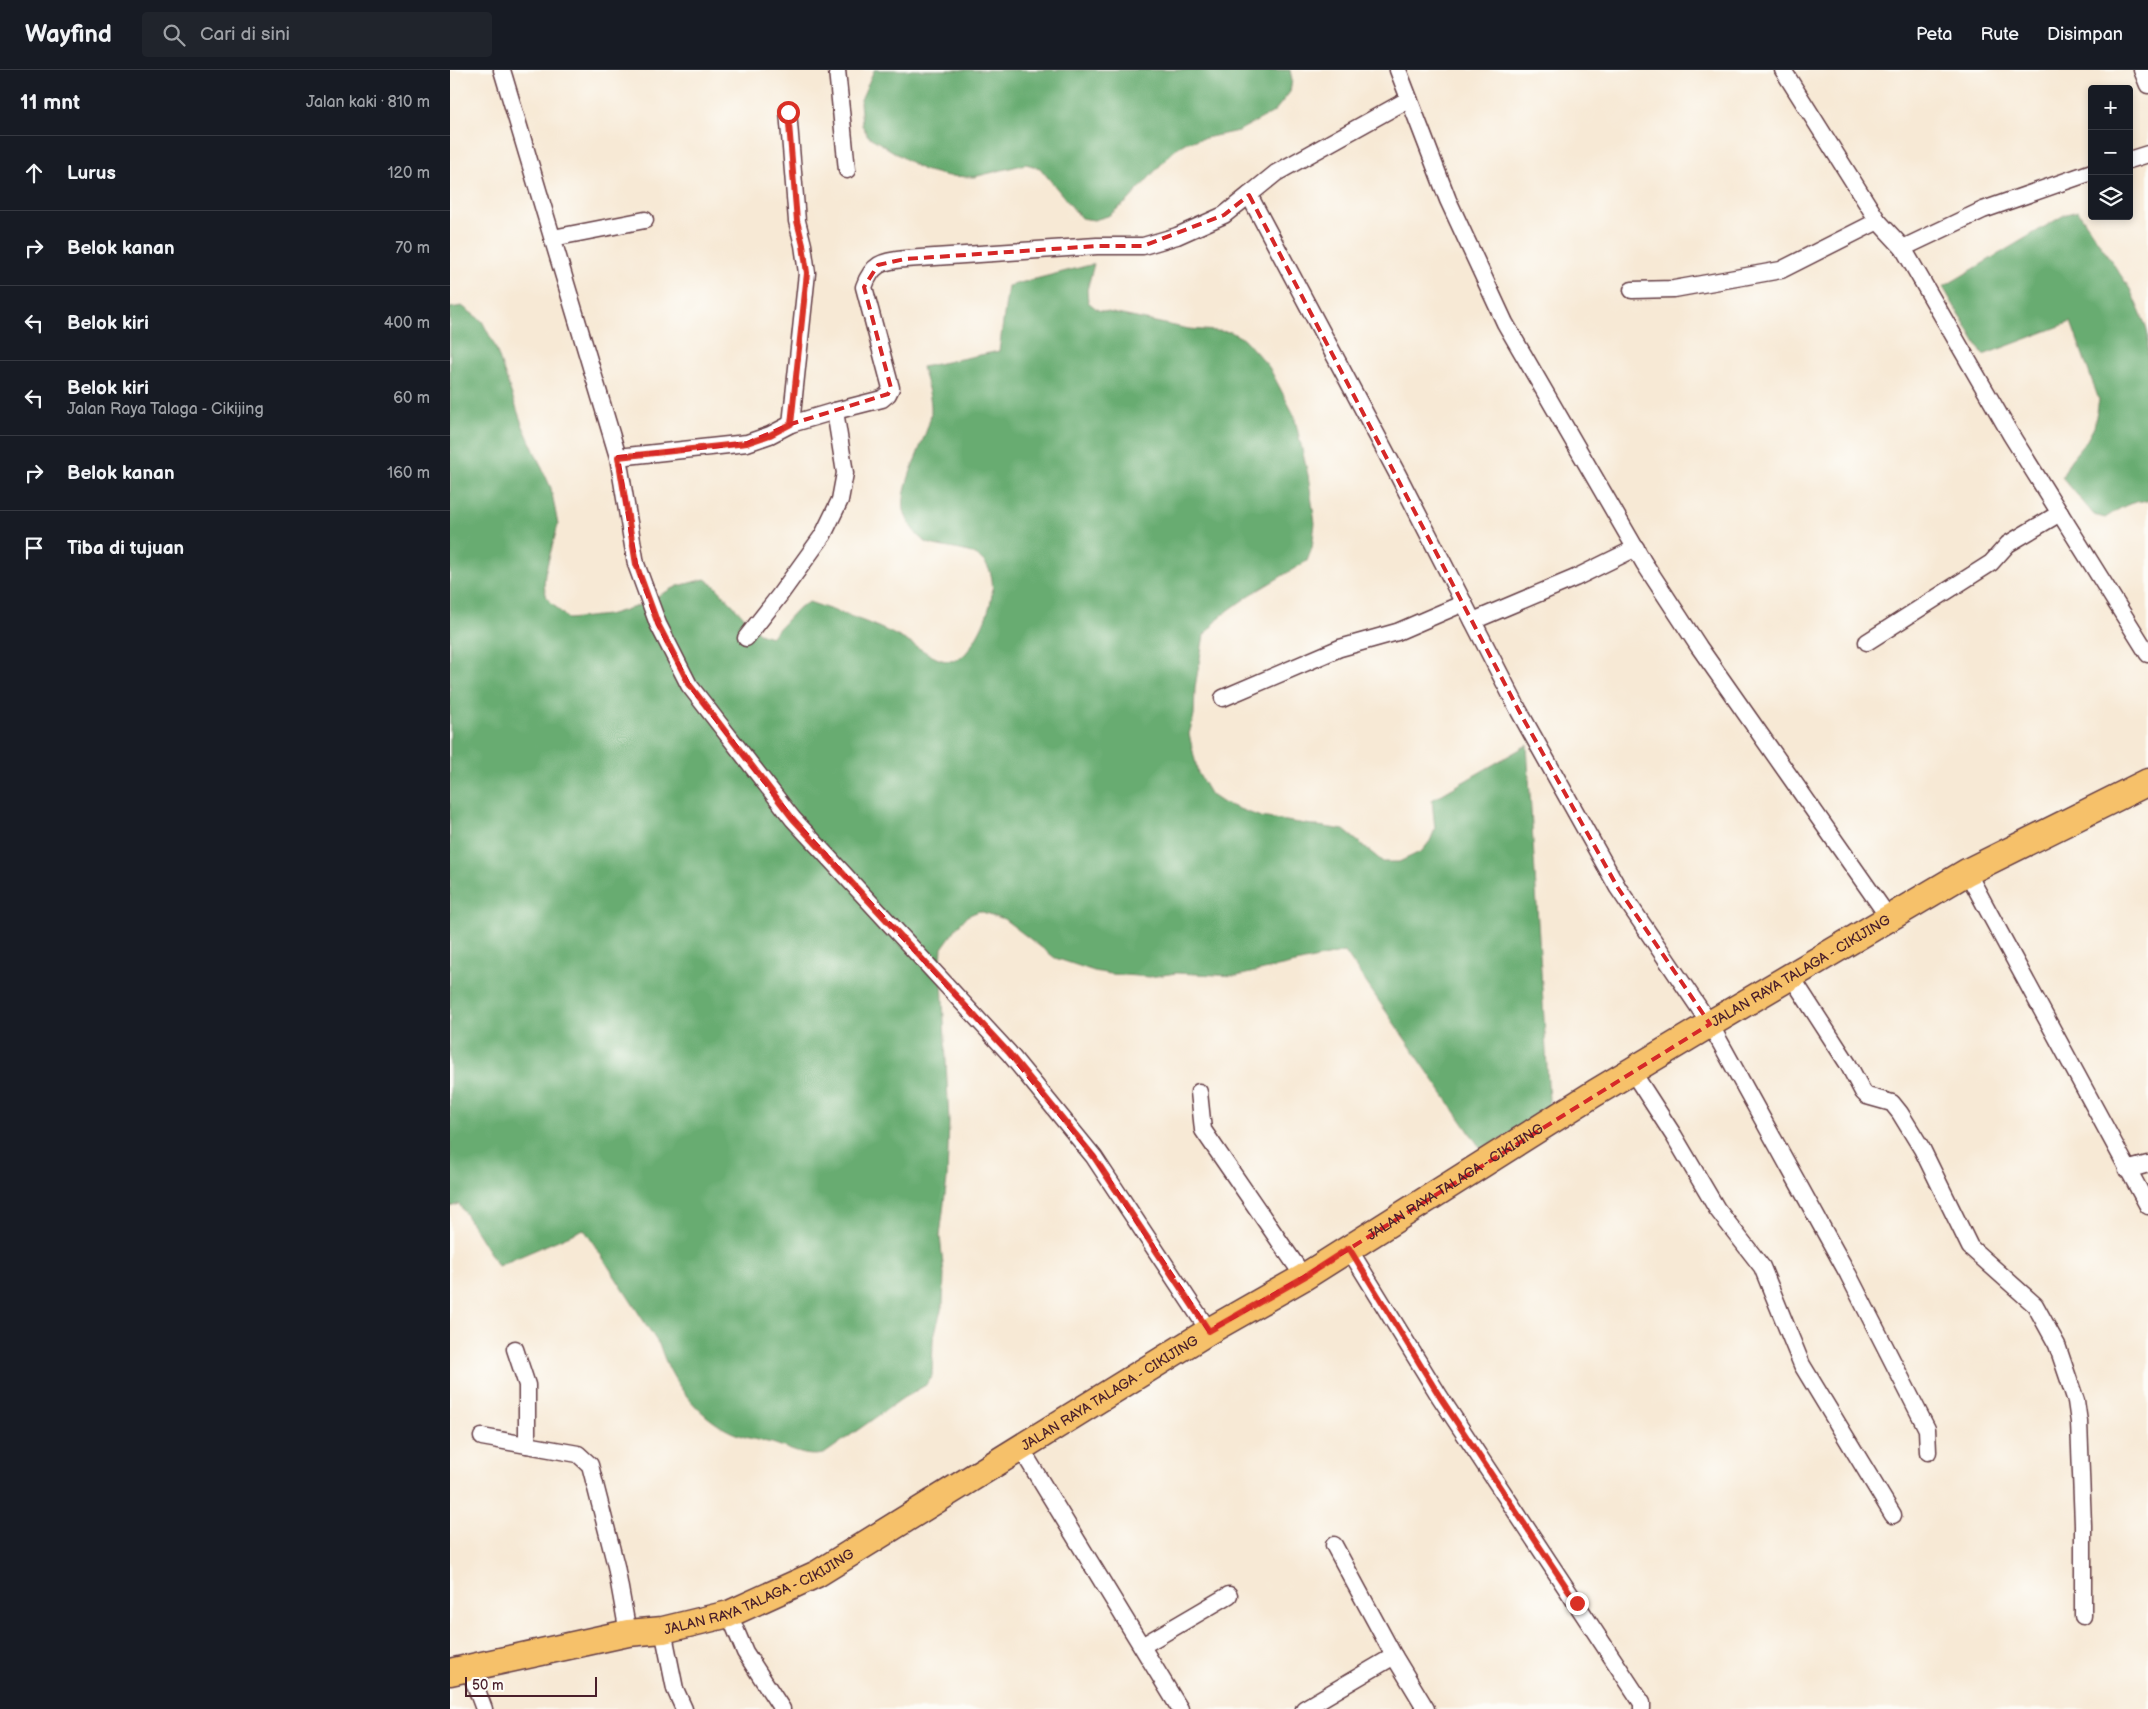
<!DOCTYPE html>
<html lang="id">
<head>
<meta charset="utf-8">
<style>
  :root { --surface:#171b24; --page:#20242c; --text:#f1f3f6; --muted:#9ea1a6; --line:#363941 }
  body { margin:0; font-family:"Balsamiq Sans",sans-serif; background:var(--page); color:var(--text) }
  .controls { position:absolute; right:15px; top:15px; display:grid; overflow:hidden; border-radius:5px; box-shadow:0 2px 8px #0003 }
  .controls button { width:45px; height:45px; display:grid; place-items:center; padding:0; border:0; border-bottom:1px solid var(--line); background:var(--surface); color:var(--text); font:25px sans-serif }
  .scale { position:absolute; left:15px; bottom:12px; width:132px; box-sizing:border-box; padding-left:5px; border:2px solid #4a1f2b; border-top:0; font-size:14px; line-height:18px; white-space:nowrap; color:#4a1f2b; -webkit-text-stroke:4px #fdfcf7; paint-order:stroke }
  .stop { position:absolute; width:15px; height:15px; margin:-11px; border:4px solid #d93025; border-radius:50%; background:#fff }
  .stop.end { background:#d93025; border-color:#fff; box-shadow:0 1px 5px #0008 }
  .list { margin:0; padding:0; list-style:none }
  h2 { display:flex; justify-content:space-between; align-items:center; height:65px; margin:0; padding:0 20px; font-size:21px }
  h2 small { font-size:16px; font-weight:400; color:var(--muted) }
  .list li { display:grid; grid-template-columns:32px 1fr auto; gap:15px; align-items:center; box-sizing:border-box; height:75px; padding:0 20px; border-top:1px solid var(--line) }
  .list b { display:block; font-size:19px; white-space:nowrap }
  .list p { margin:0; font-size:16px; white-space:nowrap; color:var(--muted) }
  .list em { font-size:16px; font-style:normal; color:var(--muted) }
  .icon { flex:none; width:28px; height:28px; fill:none; stroke:currentColor; stroke-width:2; stroke-linecap:round; stroke-linejoin:round }
  .map { position:relative; flex:none; width:1698px; height:1639px; overflow:hidden }
  header { display:flex; align-items:center; gap:30px; box-sizing:border-box; height:70px; padding:0 25px; background:var(--surface); border-bottom:1px solid var(--line) }
  header strong { font-size:24px }
  nav { display:flex; gap:28px; margin-inline-start:auto; font-size:18px }
  .search { width:350px; height:45px; background:var(--page); display:flex; align-items:center; gap:12px; box-sizing:border-box; padding:0 18px; border-radius:5px; color:var(--muted); font-size:19px }
  main { display:flex }
  aside { flex:1; background:var(--surface) }
  .map>svg:first-child { display:block }
  .forest { fill:#68ac71; stroke:#59664e }
  .lines { fill:none; stroke-linecap:round; stroke-linejoin:round }
  .minor-casing { stroke:#643d44; stroke-width:19 }
  .primary-casing { stroke:#643d44; stroke-width:29 }
  .minor { stroke:#fff; stroke-width:16 }
  .primary { stroke:#f6c16b; stroke-width:26 }
  .route { stroke:#d93025; stroke-width:6 }
  .marked { fill:none; stroke:#d62828; stroke-width:4; stroke-dasharray:10 6; stroke-linejoin:round }
  .labels { text-anchor:middle; dominant-baseline:central; stroke-width:5; stroke-linejoin:round; paint-order:stroke }
  .street-label { font-size:14px; fill:#4a1f2b; stroke:#fdfcf7 }
</style>
</head>
<body>
<header>
<strong>Wayfind</strong>
<div class="search"><svg class="icon" aria-label="search" viewBox="0 0 24 24"><circle cx="10" cy="10" r="6"/><path d="M15 15l6 6"/></svg>Cari di sini</div>
<nav><a>Peta</a><a>Rute</a><a>Disimpan</a></nav>
</header>
<main>
<aside>
<h2>11 mnt<small>Jalan kaki · 810 m</small></h2>
<ul class="list">
<li><svg class="icon" aria-label="ahead" viewBox="0 0 24 24"><path d="M12 20V5M6 11l6-6 6 6"/></svg><div><b>Lurus</b></div><em>120 m</em></li>
<li><svg class="icon" aria-label="right" viewBox="0 0 24 24"><path d="M7 20v-9h11M14 6l5 5-5 5"/></svg><div><b>Belok kanan</b></div><em>70 m</em></li>
<li><svg class="icon" aria-label="left" viewBox="0 0 24 24"><path d="M17 20v-9H6M10 6l-5 5 5 5"/></svg><div><b>Belok kiri</b></div><em>400 m</em></li>
<li><svg class="icon" aria-label="left" viewBox="0 0 24 24"><path d="M17 20v-9H6M10 6l-5 5 5 5"/></svg><div><b>Belok kiri</b><p>Jalan Raya Talaga - Cikijing</p></div><em>60 m</em></li>
<li><svg class="icon" aria-label="right" viewBox="0 0 24 24"><path d="M7 20v-9h11M14 6l5 5-5 5"/></svg><div><b>Belok kanan</b></div><em>160 m</em></li>
<li><svg class="icon" aria-label="arrive" viewBox="0 0 24 24"><path d="M6 21V4h12l-3 4 3 4H6"/></svg><div><b>Tiba di tujuan</b></div></li>
</ul>
</aside>
<div class="map">
<svg width="1698" height="1639" viewBox="0 0 1698 1639">
  <rect width="100%" height="100%" fill="#fdfcf7"/>
  <filter id="ink" filterUnits="userSpaceOnUse"><feTurbulence type="fractalNoise" baseFrequency=".02" numOctaves="2"/><feDisplacementMap in="SourceGraphic" scale="10" xChannelSelector="R" yChannelSelector="G"/><feConvolveMatrix kernelMatrix="1 2 1 2 8 2 1 2 1" color-interpolation-filters="sRGB"/></filter>
  <filter id="wash" filterUnits="userSpaceOnUse"><feTurbulence type="fractalNoise" baseFrequency=".0096" numOctaves="4" result="noise"/><feDisplacementMap in="SourceGraphic" scale="20" xChannelSelector="R" yChannelSelector="G"/><feGaussianBlur stdDeviation="1.12" result="paint"/><feColorMatrix in="noise" values="0 0 0 0 0 0 0 0 0 0 0 0 0 0 0 0 0 1.4 0 .05"/><feComposite in="paint" operator="in"/></filter>
  <g filter="url(#wash)">
    <rect width="100%" height="100%" fill="#f7e9d5"/>
    <g class="forest">
      <path d="M424 0H840L842 10 840 22 824 42 788 61 737 72 725 79 678 131 658 146 644 150 631 148 590 98 576 94 524 107 498 106 473 100 418 66 412 55 410 32Z"/>
      <path d="M1628 141 1680 219 1696 256 1698 266V431C1681 430 1669 439 1655 448L1644 445 1612 407 1620 391 1637 370 1644 357 1649 330 1621 252 1533 285 1493 217 1616 144Z"/>
      <path d="M644 194 637 220 638 232 648 240 739 259 781 262 794 269 819 297 844 345 858 405 865 453 862 478 857 491 800 525 772 545 754 565 745 617 744 646 739 664 748 703 761 725 773 733 811 747 894 760 933 792H949L972 781 980 771 985 759 982 730 1077 675 1100 1045 1031 1079 895 882 787 906 726 903 700 907 660 904 644 901 605 888 554 849 529 841 517 846 508 856 492 878 491 890 499 1051 497 1109 490 1166 494 1204 493 1233 483 1270 482 1306 476 1315 453 1328 374 1384C354 1388 341 1379 322 1373 309 1370 294 1368 281 1362 247 1346 221 1311 210 1276L134 1159 48 1196 9 1134 0 1137V238L12 236 32 251 45 276 72 354 101 418 108 455 95 503 94 516 97 528 118 549 158 545 185 537 228 516 255 509 265 516 309 563 321 567 348 538 359 532C396 545 434 556 467 577 476 582 488 591 498 591 514 591 520 578 527 566 542 540 556 494 518 482 506 478 483 477 474 471 465 465 456 450 454 440 450 416 474 373 480 349 484 332 476 313 472 297L549 281 558 216Z"/>
    </g>
  </g>
  <g filter="url(#ink)">
    <g class="lines">
      <g class="minor-casing">
        <g id="minor">
          <path d="M52 0 168 387 186 494 208 554 239 615 343 749 559 983 644 1087 759 1261"/>
          <path d="M387 0 397 100"/>
          <path d="M948 0 998 130 1055 253 1194 493 1249 577 1439 848"/>
          <path d="M1333 0 1428 151 1453 178 1561 365 1698 584"/>
          <path d="M1692 0 1698 15"/>
          <path d="M959 29 826 103 799 125 948 405 1069 641 1168 818 1260 954 1398 1204 1477 1359 1478 1382"/>
          <path d="M338 41 347 151 353 175 357 203 341 354"/>
          <path d="M1679 90 1698 84"/>
          <path d="M103 168 195 150"/>
          <path d="M1453 178 1533 140 1642 102"/>
          <path d="M1182 220 1224 219 1331 200 1428 151"/>
          <path d="M168 387 297 373 320 365 341 354 385 341"/>
          <path d="M1023 551 1125 508 1186 478"/>
          <path d="M296 568 329 526 373 465 390 430 395 403 385 341 432 329 438 324 441 318 414 217C422 194 432 191 455 189L647 176H693L727 166 774 145 799 125"/>
          <path d="M1417 572 1541 493 1558 474 1610 443"/>
          <path d="M773 628 890 578 947 562 1014 533"/>
          <path d="M1517 802 1698 1136"/>
          <path d="M1341 906 1398 994 1413 1022 1417 1026 1442 1033 1450 1043 1472 1079 1520 1177 1585 1235 1607 1275 1626 1331 1629 1352 1633 1455V1546"/>
          <path d="M1182 1001 1224 1066 1267 1139 1312 1197 1352 1295 1443 1445"/>
          <path d="M749 1022 753 1060 854 1207"/>
          <path d="M1677 1100 1698 1094"/>
          <path d="M899 1179 990 1327 1192 1633V1639"/>
          <path d="M65 1279 77 1315V1375"/>
          <path d="M32 1367 128 1384 140 1395 166 1496 178 1563"/>
          <path d="M570 1377 730 1639"/>
          <path d="M884 1475 944 1586"/>
          <path d="M279 1544 295 1582 332 1639"/>
          <path d="M213 1560 225 1619 234 1639"/>
          <path d="M692 1576 779 1525"/>
          <path d="M19 1599 34 1639"/>
          <path d="M854 1639 944 1586 976 1639"/>
        </g>
      </g>
      <g class="primary-casing">
        <g id="primary">
          <path id="s1" d="M0 1602 178 1563 213 1560 279 1544 367 1504 759 1261 854 1207 1145 1023 1260 954 1517 802 1698 712"/>
        </g>
      </g>
      <use href="#minor" class="minor"/>
      <use href="#primary" class="primary"/>
    </g>
  </g>
  <g class="lines" filter="url(#ink)">
    <path class="route" d="M338 42 347 151 353 175 357 203 341 354 320 365 297 373 168 387 186 494 208 554 239 614 343 749 559 983 644 1087 759 1261 854 1207 899 1178 990 1327 1127 1533"/>
  </g>
  <path class="marked" d="M799 125 1069 641 1168 818 1260 954 854 1207 759 1261 644 1087 559 983 343 749 239 615 208 554 186 494 168 387 297 373 341 354 438 324 441 318 414 217 428 195 455 189 647 176H693L774 145Z"/>
  <g class="labels">
    <g class="street-label">
      <text stroke="none"><textPath href="#s1" startOffset="1536">JALAN RAYA TALAGA - CIKIJING</textPath></text>
      <text stroke="none"><textPath href="#s1" startOffset="1131">JALAN RAYA TALAGA - CIKIJING</textPath></text>
      <text stroke="none"><textPath href="#s1" startOffset="726">JALAN RAYA TALAGA - CIKIJING</textPath></text>
      <text stroke="none"><textPath href="#s1" startOffset="321">JALAN RAYA TALAGA - CIKIJING</textPath></text>
    </g>
  </g>
</svg>
<div class="controls">
<button>+</button>
<button>−</button>
<button><svg class="icon" aria-label="layers" viewBox="0 0 24 24"><path d="M12 4l9 5-9 5-9-5zM3 14l9 5 9-5"/></svg></button>
</div>
<div class="scale">50 m</div>
<div class="stop" style="left:338px;top:42px"></div>
<div class="stop end" style="left:1127px;top:1533px"></div>
</div>
</main>
</body>
</html>
